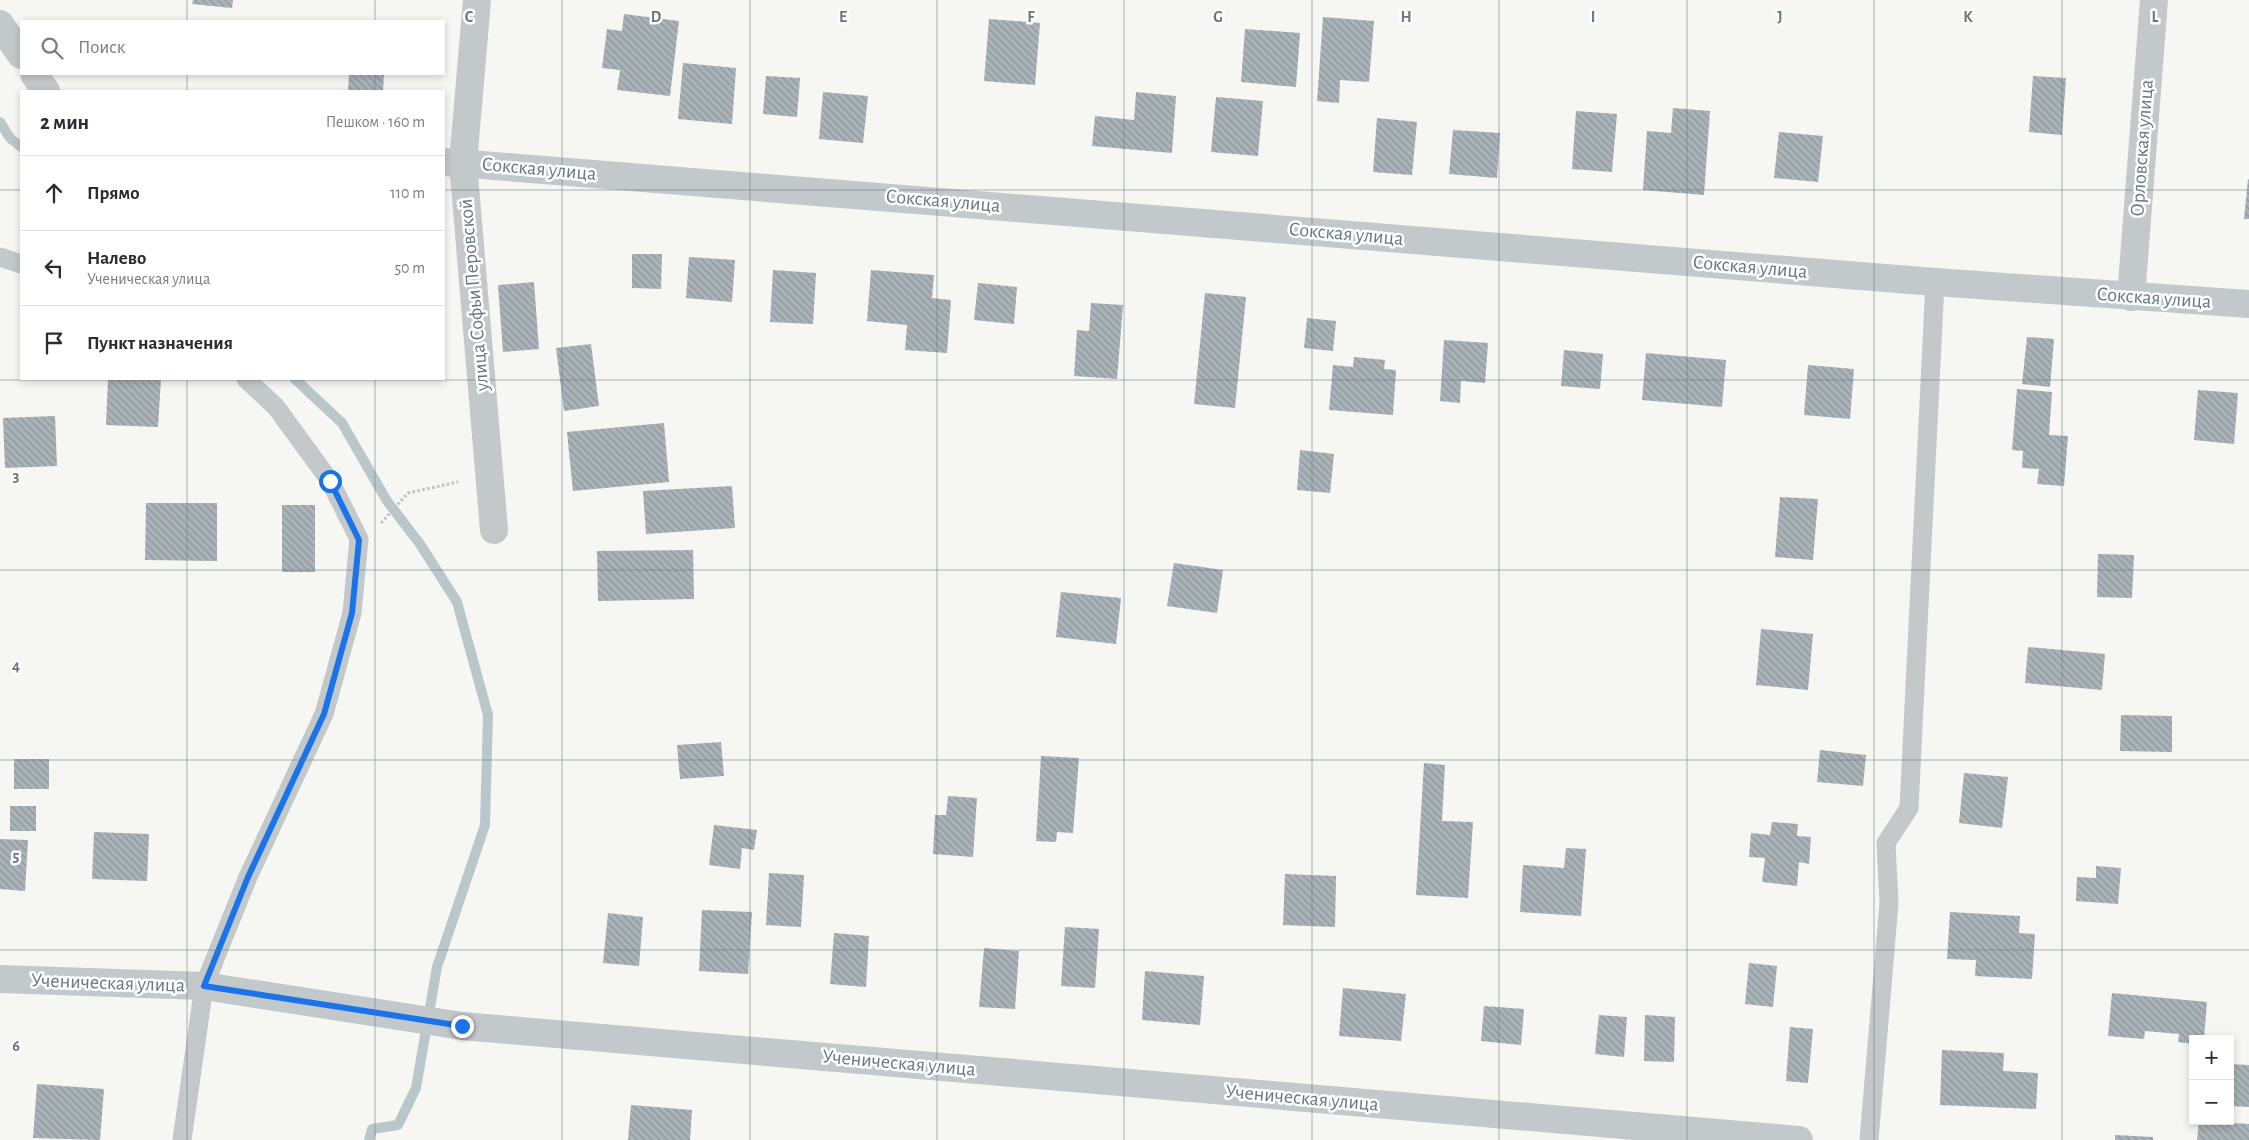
<!DOCTYPE html>
<html lang="ru">
<head>
<meta charset="utf-8">
<style>
  :root { --surface:#fff; --page:#f7f7f7; --text:#2b2b33; --muted:#7c7c81; --line:#e1e1e2 }
  body { margin:0; font-family:"Alegreya Sans",sans-serif; background:var(--page); color:var(--text) }
  .controls { position:absolute; right:15px; bottom:15px; display:grid; overflow:hidden; border-radius:0px; box-shadow:0 2px 8px #0003 }
  .controls button { width:45px; height:45px; display:grid; place-items:center; padding:0; border:0; border-bottom:1px solid var(--line); background:var(--surface); color:var(--text); font:25px sans-serif }
  .stop { position:absolute; width:15px; height:15px; margin:-11px; border:4px solid #1a73e8; border-radius:50%; background:#fff }
  .stop.end { background:#1a73e8; border-color:#fff; box-shadow:0 1px 5px #0008 }
  .list { margin:0; padding:0; list-style:none }
  h2 { display:flex; justify-content:space-between; align-items:center; height:65px; margin:0; padding:0 20px; font-size:21px }
  h2 small { font-size:16px; font-weight:400; color:var(--muted) }
  .list li { display:grid; grid-template-columns:32px 1fr auto; gap:15px; align-items:center; box-sizing:border-box; height:75px; padding:0 20px; border-top:1px solid var(--line) }
  .list b { display:block; font-size:19px; white-space:nowrap }
  .list p { margin:0; font-size:16px; white-space:nowrap; color:var(--muted) }
  .list em { font-size:16px; font-style:normal; color:var(--muted) }
  .icon { flex:none; width:28px; height:28px; fill:none; stroke:currentColor; stroke-width:2; stroke-linecap:round; stroke-linejoin:round }
  .map { position:relative; flex:none; width:2249px; height:1140px; overflow:hidden }
  .search { position:absolute; background:var(--surface); box-shadow:0 2px 8px #0003; left:20px; top:20px; width:425px; height:55px; display:flex; align-items:center; gap:12px; box-sizing:border-box; padding:0 18px; border-radius:0px; color:var(--muted); font-size:19px }
  .panel { position:absolute; background:var(--surface); box-shadow:0 2px 8px #0003; left:20px; top:90px; width:425px; height:290px; border-radius:0px }
  .map>svg:first-child { display:block }
  .lines { fill:none; stroke-linecap:round; stroke-linejoin:round }
  .stream { stroke:#bac7ca; stroke-width:10 }
  .building { fill:url(#building-back-hatch) }
  .path { stroke:#bfc1c3; stroke-width:3; stroke-dasharray:2.5 2.5; stroke-linecap:butt }
  .lane { stroke:#c3c8ca; stroke-width:19 }
  .street { stroke:#c3c8ca; stroke-width:28 }
  .route { stroke:#1a73e8; stroke-width:6 }
  .grid { fill:none; stroke:#647885; stroke-width:1; stroke-opacity:0.55 }
  .labels { text-anchor:middle; dominant-baseline:central; stroke-width:5; stroke-linejoin:round; paint-order:stroke }
  .street-label { font-size:20px; fill:#647885; stroke:#fff }
  .grid-label { font-size:16px; text-anchor:middle; font-weight:bold; fill:#647885; stroke:#fff; stroke-width:5; stroke-linejoin:round; paint-order:stroke }
</style>
</head>
<body>
<div class="map">
<svg width="2249" height="1140" viewBox="0 0 2249 1140">
  <defs>
    <pattern id="building-back-hatch" width="6" height="6" patternUnits="userSpaceOnUse" patternTransform="scale(1.25)"><rect width="6" height="6" fill="#aab3b8"/><path d="M-1 5l2 2M0 0l6 6M5-1l2 2" fill="none" stroke="#8e969b"/></pattern>
  </defs>
  <rect width="100%" height="100%" fill="#f6f6f2"/>
  <g class="lines">
    <g class="stream">
      <path d="M0 122 10 138 21 147"/>
      <path d="M295 379 342 423 387 501 420 544 457 602 488 715 485 825 437 967 416 1088 398 1125 372 1129 369 1140"/>
    </g>
  </g>
  <g class="building">
    <path d="M193 0H233L232 8 192 4Z"/>
    <path d="M624 14 679 21 670 96 617 90 620 70 602 68 607 29 622 31Z"/>
    <path d="M1323 17 1374 21 1369 82 1340 80 1339 103 1317 101Z"/>
    <path d="M989 19 1040 23 1035 85 984 81Z"/>
    <path d="M1245 29 1300 33 1296 87 1241 82Z"/>
    <path d="M683 63 736 68 732 124 678 119Z"/>
    <path d="M349 74H384L383 91H348Z"/>
    <path d="M766 76 800 78 797 117 763 114Z"/>
    <path d="M2033 76 2066 78 2062 135 2029 132Z"/>
    <path d="M823 92 868 96 863 143 819 139Z"/>
    <path d="M1136 92 1176 96 1172 153 1092 146 1095 116 1134 120Z"/>
    <path d="M1216 97 1263 101 1258 156 1211 152Z"/>
    <path d="M1673 108 1710 111 1704 195 1643 190 1647 131 1671 133Z"/>
    <path d="M1576 111 1617 114 1612 172 1572 169Z"/>
    <path d="M1377 118 1417 122 1412 175 1373 172Z"/>
    <path d="M1453 130 1500 133 1497 178 1449 174Z"/>
    <path d="M1779 132 1823 136 1818 182 1774 178Z"/>
    <path d="M2248 179 2249 180V219H2244Z"/>
    <path d="M632 254H662L661 289 632 288Z"/>
    <path d="M689 257 735 260 732 302 686 298Z"/>
    <path d="M773 270 816 273 813 324 770 322Z"/>
    <path d="M871 270 934 275 932 298 951 300 947 353 905 350 907 325 867 321Z"/>
    <path d="M534 282 539 349 503 352 498 285Z"/>
    <path d="M978 283 1017 287 1014 324 974 320Z"/>
    <path d="M1205 293 1246 297 1235 408 1194 404Z"/>
    <path d="M1091 303 1123 305 1117 379 1074 376 1077 330 1089 331Z"/>
    <path d="M1307 318 1336 321 1333 351 1304 348Z"/>
    <path d="M2027 337 2054 339 2050 387 2022 384Z"/>
    <path d="M1444 340 1488 343 1485 383 1461 381 1460 403 1440 401Z"/>
    <path d="M591 344 599 406 564 411 556 348Z"/>
    <path d="M1564 350 1603 354 1600 389 1561 386Z"/>
    <path d="M1646 353 1726 360 1722 407 1642 400Z"/>
    <path d="M1354 357 1385 360 1384 369 1396 370 1393 415 1329 410 1333 365 1353 367Z"/>
    <path d="M1808 365 1854 369 1850 419 1804 415Z"/>
    <path d="M108 379H161L158 427 106 425Z"/>
    <path d="M2017 389 2052 392 2049 435 2068 436 2064 486 2037 484 2039 469 2022 468 2023 451 2012 450Z"/>
    <path d="M2198 390 2238 393 2234 444 2194 440Z"/>
    <path d="M55 416 57 466 5 468 3 418Z"/>
    <path d="M664 423 669 482 573 491 567 432Z"/>
    <path d="M1300 450 1334 454 1330 493 1297 490Z"/>
    <path d="M732 486 735 528 646 534 643 491Z"/>
    <path d="M1780 497 1818 499 1813 560 1775 557Z"/>
    <path d="M146 503H217V561L145 560Z"/>
    <rect x="282" y="505" width="33" height="67"/>
    <path d="M693 550 694 599 598 601 597 551Z"/>
    <path d="M2098 554 2134 555 2132 598 2097 597Z"/>
    <path d="M1174 563 1223 570 1217 613 1167 606Z"/>
    <path d="M1061 592 1121 598 1116 644 1056 637Z"/>
    <path d="M1761 629 1813 634 1808 690 1756 685Z"/>
    <path d="M2028 647 2105 654 2102 690 2025 683Z"/>
    <path d="M2121 715 2172 716V752L2120 751Z"/>
    <path d="M721 742 724 776 680 779 677 745Z"/>
    <path d="M1820 750 1866 755 1863 786 1817 782Z"/>
    <path d="M1041 756 1079 758 1073 833 1057 832 1056 842 1036 841Z"/>
    <rect x="14" y="759" width="35" height="30"/>
    <path d="M1424 763 1445 765 1442 821 1473 822 1468 898 1416 895Z"/>
    <path d="M1964 773 2008 777 2002 828 1959 823Z"/>
    <path d="M948 796 977 798 973 857 933 854 935 815H946Z"/>
    <rect x="10" y="806" width="26" height="25"/>
    <path d="M1772 822 1798 824 1797 836 1811 837 1809 864 1799 862 1797 886 1762 882 1765 858 1749 857 1751 833 1770 835Z"/>
    <path d="M714 825 757 830 754 850 742 848 740 869 709 865Z"/>
    <path d="M94 832 149 834 147 881 92 879Z"/>
    <path d="M0 839 28 840 25 891 0 889Z"/>
    <path d="M1566 848 1586 849 1581 916 1520 912 1523 865 1564 868Z"/>
    <path d="M2096 866 2121 868 2118 904 2076 901 2077 877 2096 878Z"/>
    <path d="M769 873 804 875 801 927 766 925Z"/>
    <path d="M1285 874 1336 876 1335 927 1283 925Z"/>
    <path d="M702 910 752 912 748 974 699 971Z"/>
    <path d="M1950 912 2020 916 2019 933 2035 934 2032 979 1975 976 1976 960 1947 959Z"/>
    <path d="M608 913 643 917 639 966 603 963Z"/>
    <path d="M1065 927 1099 929 1095 988 1061 986Z"/>
    <path d="M834 933 869 936 866 987 830 984Z"/>
    <path d="M984 948 1019 951 1015 1009 979 1007Z"/>
    <path d="M1749 963 1777 966 1773 1007 1745 1004Z"/>
    <path d="M1145 971 1204 976 1200 1025 1142 1020Z"/>
    <path d="M1343 988 1406 994 1401 1041 1339 1036Z"/>
    <path d="M2112 993 2207 1002 2204 1039H2193V1044L2178 1042 2179 1034 2145 1031 2144 1039 2108 1036Z"/>
    <path d="M1484 1006 1524 1009 1521 1045 1481 1041Z"/>
    <path d="M1599 1015 1627 1017 1624 1057 1595 1054Z"/>
    <path d="M1645 1015 1675 1017 1674 1062 1644 1061Z"/>
    <path d="M1790 1027 1813 1029 1808 1083 1786 1081Z"/>
    <path d="M1942 1050 2004 1053 2003 1071 2038 1073 2036 1109 1940 1105Z"/>
    <path d="M2230 1064 2249 1065V1107L2230 1106Z"/>
    <path d="M37 1084 104 1089 100 1140 33 1138Z"/>
    <path d="M631 1105 692 1110 690 1140H628Z"/>
    <path d="M2199 1121 2249 1124V1140H2197Z"/>
    <path d="M2115 1135 2153 1137V1140H2115Z"/>
  </g>
  <g class="lines">
    <path class="path" d="M381 523 408 493 458 482"/>
    <g class="lane">
      <path d="M0 257 21 264"/>
      <path d="M182 1140 204 986 248 877 324 714 352 613 359 539 330 481 276 407 246 379"/>
      <path d="M1869 1140 1889 903 1886 843 1909 808 1935 282"/>
    </g>
    <g class="street">
      <path d="M477 0 463 163 494 530"/>
      <path d="M0 24 21 55"/>
      <path d="M34 74 46 91"/>
      <path d="M444 162 1935 282 2249 304"/>
      <path d="M2131 297 2154 0"/>
      <path d="M0 979 204 986 462 1026 1799 1140"/>
    </g>
  </g>
  <g class="lines">
    <path class="route" d="M330 481 359 540 352 613 324 714 248 877 204 986 462 1026"/>
  </g>
  <path class="grid" d="M187 0V21M375 0V21M562 0V1140M750 0V1140M937 0V1140M1124 0V1140M1312 0V1140M1499 0V1140M1687 0V1140M1874 0V1140M2062 0V1140M187 74V91M375 74V91M0 190H21M444 190H2249M187 379V1140M375 379V1140M0 380H2249M0 570H2249M0 760H2249M0 950H2249"/>
  <g class="labels">
    <g class="street-label">
      <text transform="translate(2142 148) rotate(-86)">Орловская улица</text>
      <text transform="translate(539 169) rotate(5)">Сокская улица</text>
      <text transform="translate(943 201) rotate(5)">Сокская улица</text>
      <text transform="translate(1346 234) rotate(5)">Сокская улица</text>
      <text transform="translate(1750 267) rotate(5)">Сокская улица</text>
      <text transform="translate(474 295) rotate(-95)">улица Софьи Перовской</text>
      <text transform="translate(2154 298) rotate(4)">Сокская улица</text>
      <text transform="translate(108 983) rotate(2)">Ученическая улица</text>
      <text transform="translate(899 1063) rotate(5)">Ученическая улица</text>
      <text transform="translate(1302 1098) rotate(5)">Ученическая улица</text>
    </g>
  </g>
  <g class="grid-label">
    <text x="469" y="22">C</text>
    <text x="656" y="22">D</text>
    <text x="843" y="22">E</text>
    <text x="1031" y="22">F</text>
    <text x="1218" y="22">G</text>
    <text x="1406" y="22">H</text>
    <text x="1593" y="22">I</text>
    <text x="1780" y="22">J</text>
    <text x="1968" y="22">K</text>
    <text x="2155" y="22">L</text>
    <text x="16" y="481">3</text>
    <text x="16" y="671">4</text>
    <text x="16" y="861">5</text>
    <text x="16" y="1051">6</text>
  </g>
</svg>
<div class="controls">
<button>+</button>
<button>−</button>
</div>
<div class="stop" style="left:330px;top:481px"></div>
<div class="stop end" style="left:462px;top:1026px"></div>
<div class="search"><svg class="icon" aria-label="search" viewBox="0 0 24 24"><circle cx="10" cy="10" r="6"/><path d="M15 15l6 6"/></svg>Поиск</div>
<section class="panel">
<h2>2 мин<small>Пешком · 160 m</small></h2>
<ul class="list">
<li><svg class="icon" aria-label="ahead" viewBox="0 0 24 24"><path d="M12 20V5M6 11l6-6 6 6"/></svg><div><b>Прямо</b></div><em>110 m</em></li>
<li><svg class="icon" aria-label="left" viewBox="0 0 24 24"><path d="M17 20v-9H6M10 6l-5 5 5 5"/></svg><div><b>Налево</b><p>Ученическая улица</p></div><em>50 m</em></li>
<li><svg class="icon" aria-label="arrive" viewBox="0 0 24 24"><path d="M6 21V4h12l-3 4 3 4H6"/></svg><div><b>Пункт назначения</b></div></li>
</ul>
</section>
</div>
</body>
</html>
